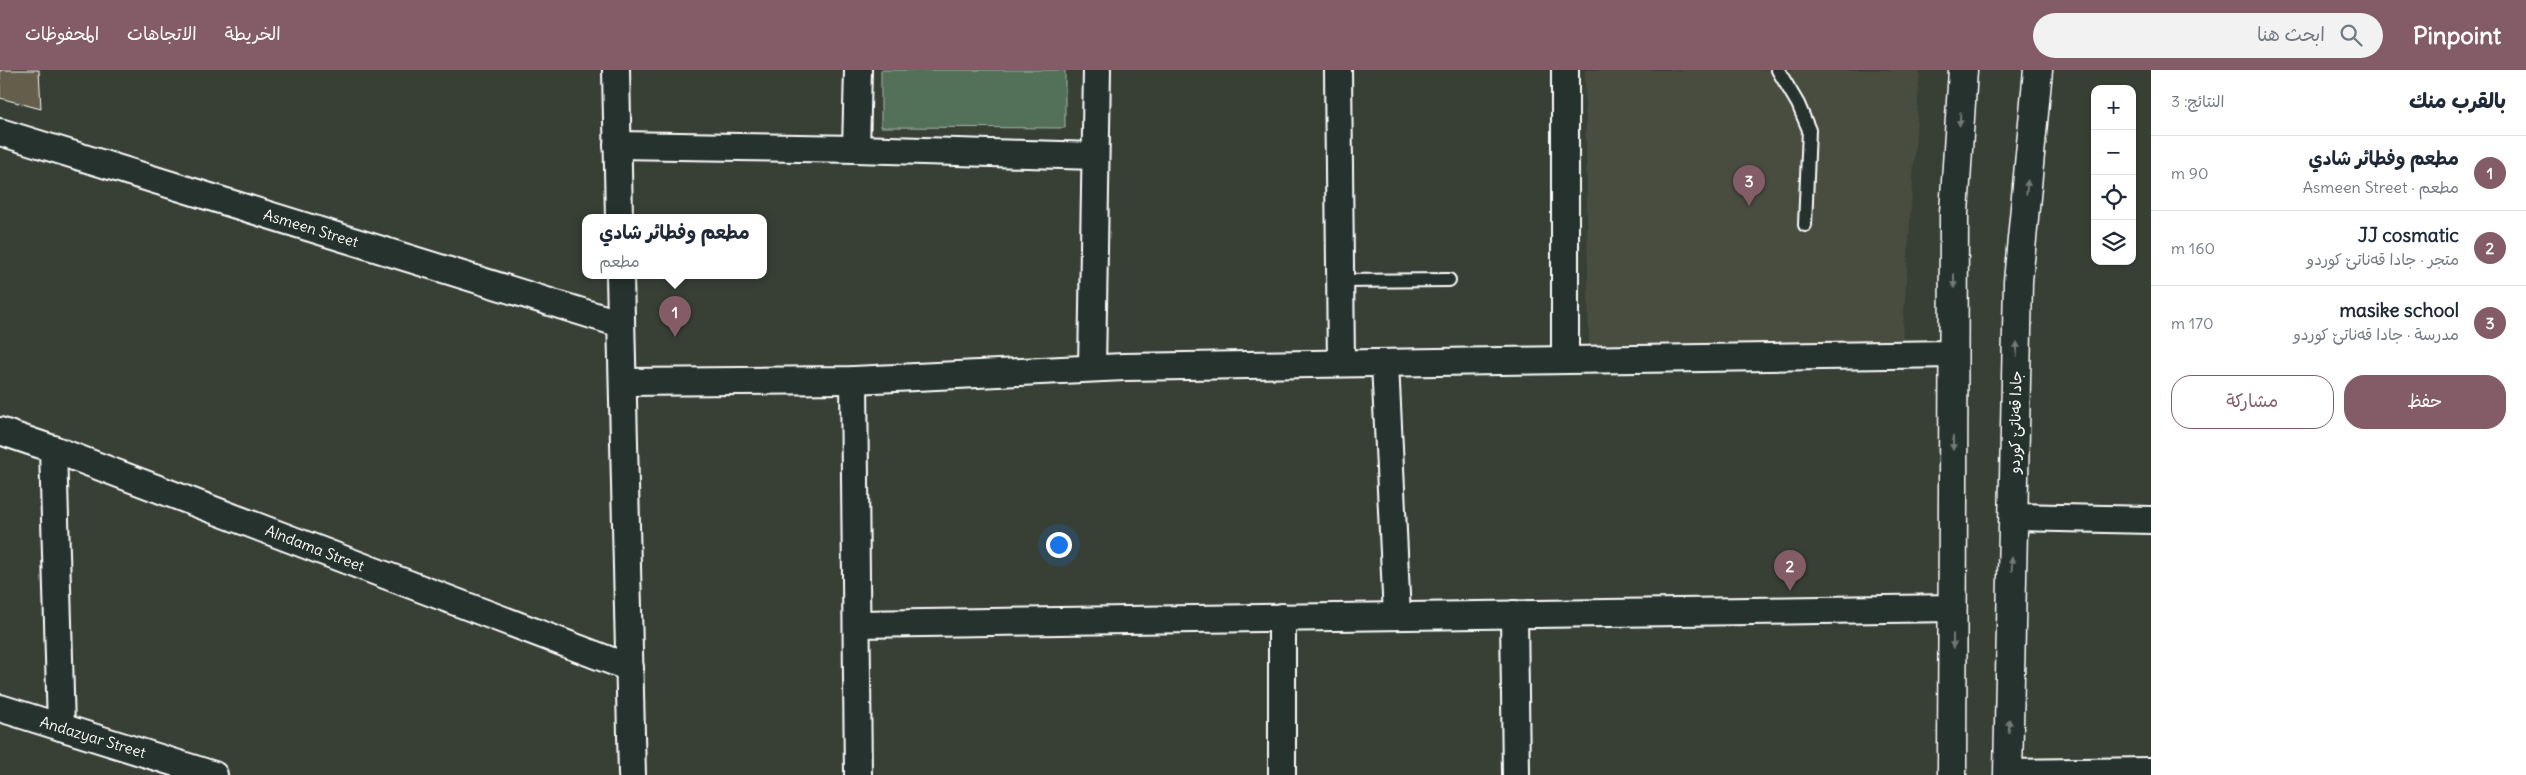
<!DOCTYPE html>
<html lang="ar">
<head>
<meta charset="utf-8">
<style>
  :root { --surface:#fff; --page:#f2f2f3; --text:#1f2937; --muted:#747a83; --line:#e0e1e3; --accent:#845c67 }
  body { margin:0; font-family:Delius,"Playpen Sans Arabic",sans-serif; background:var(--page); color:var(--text); direction:rtl }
  .controls { position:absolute; right:15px; top:15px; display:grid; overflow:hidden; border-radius:10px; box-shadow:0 1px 4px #0004 }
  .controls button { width:45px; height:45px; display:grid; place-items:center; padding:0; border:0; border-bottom:1px solid var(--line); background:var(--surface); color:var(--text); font:25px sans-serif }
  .you { position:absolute; left:1058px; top:474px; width:18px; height:18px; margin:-12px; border:4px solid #fff; border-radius:50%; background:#1a73e8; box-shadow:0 0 0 8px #1a73e833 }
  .badge { display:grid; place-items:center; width:32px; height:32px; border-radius:50%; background:var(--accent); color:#fff; font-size:16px; font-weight:700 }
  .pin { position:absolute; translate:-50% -41px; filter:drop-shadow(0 1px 2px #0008) }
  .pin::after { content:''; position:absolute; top:26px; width:18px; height:15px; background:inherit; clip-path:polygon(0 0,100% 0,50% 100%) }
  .popup { position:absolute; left:582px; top:144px; width:185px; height:65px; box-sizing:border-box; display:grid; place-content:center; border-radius:10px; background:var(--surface); filter:drop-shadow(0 1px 4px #0005); font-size:16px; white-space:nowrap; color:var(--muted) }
  .popup b { font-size:19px; color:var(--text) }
  .popup::after { content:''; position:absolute; left:50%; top:100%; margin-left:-10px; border:10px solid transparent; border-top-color:var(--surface) }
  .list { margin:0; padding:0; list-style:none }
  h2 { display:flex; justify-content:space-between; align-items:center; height:65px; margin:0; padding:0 20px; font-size:21px }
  h2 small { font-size:16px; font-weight:400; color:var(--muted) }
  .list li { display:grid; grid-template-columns:32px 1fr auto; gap:15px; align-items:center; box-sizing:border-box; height:75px; padding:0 20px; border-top:1px solid var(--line) }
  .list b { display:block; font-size:19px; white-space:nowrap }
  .list p { margin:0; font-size:16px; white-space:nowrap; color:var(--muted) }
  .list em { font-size:16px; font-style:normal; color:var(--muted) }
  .actions { display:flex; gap:10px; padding:15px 20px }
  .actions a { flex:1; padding:11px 0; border:1px solid var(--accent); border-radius:20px; text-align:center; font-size:18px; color:var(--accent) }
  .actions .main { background:var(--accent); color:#fff }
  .icon { flex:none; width:28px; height:28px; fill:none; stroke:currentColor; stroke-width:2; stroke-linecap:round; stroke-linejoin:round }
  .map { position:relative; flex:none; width:2151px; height:705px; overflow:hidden; direction:ltr }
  header { display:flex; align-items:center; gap:30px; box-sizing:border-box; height:70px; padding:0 25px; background:var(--accent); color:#fff }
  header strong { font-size:24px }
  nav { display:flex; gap:28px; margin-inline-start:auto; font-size:18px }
  .search { width:350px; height:45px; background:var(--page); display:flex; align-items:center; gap:12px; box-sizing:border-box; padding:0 18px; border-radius:28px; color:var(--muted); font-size:19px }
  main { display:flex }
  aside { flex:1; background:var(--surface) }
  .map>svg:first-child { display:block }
  .built { fill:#494d41 }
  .green { fill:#527058; stroke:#a8b8ac }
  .building { fill:#635f4c; stroke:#fff }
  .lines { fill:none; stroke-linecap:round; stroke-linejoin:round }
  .service-casing { stroke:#fff; stroke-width:16 }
  .minor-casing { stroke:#fff; stroke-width:30 }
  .tertiary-casing { stroke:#fff; stroke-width:31 }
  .service { stroke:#26332d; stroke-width:12 }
  .minor { stroke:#26332d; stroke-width:26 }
  .tertiary { stroke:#26332d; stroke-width:28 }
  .oneway { fill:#727a76 }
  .labels { text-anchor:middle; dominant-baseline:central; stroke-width:4.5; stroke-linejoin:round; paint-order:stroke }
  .street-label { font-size:15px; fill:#fff; stroke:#26332d }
</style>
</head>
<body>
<header>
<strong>Pinpoint</strong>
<div class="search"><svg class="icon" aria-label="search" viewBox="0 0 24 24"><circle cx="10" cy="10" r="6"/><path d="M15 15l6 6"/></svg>ابحث هنا</div>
<nav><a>الخريطة</a><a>الاتجاهات</a><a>المحفوظات</a></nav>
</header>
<main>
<aside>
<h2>بالقرب منك<small>النتائج: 3</small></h2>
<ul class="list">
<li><span class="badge">1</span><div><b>مطعم وفطائر شادي</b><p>مطعم · Asmeen Street</p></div><em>90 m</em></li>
<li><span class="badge">2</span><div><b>JJ cosmatic</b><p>متجر · جادا قەناتێ کوردو</p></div><em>160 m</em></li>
<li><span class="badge">3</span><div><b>masike school</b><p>مدرسة · جادا قەناتێ کوردو</p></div><em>170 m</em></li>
</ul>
<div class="actions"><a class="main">حفظ</a><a>مشاركة</a></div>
</aside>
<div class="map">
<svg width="2151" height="705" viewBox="0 0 2151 705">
  <rect width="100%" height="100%" fill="#384036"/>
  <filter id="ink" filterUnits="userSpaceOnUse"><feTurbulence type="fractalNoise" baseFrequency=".02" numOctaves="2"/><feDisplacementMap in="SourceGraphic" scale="10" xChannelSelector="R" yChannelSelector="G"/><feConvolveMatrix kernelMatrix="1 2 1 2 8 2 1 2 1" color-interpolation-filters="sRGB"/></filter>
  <g filter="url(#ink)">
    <path class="built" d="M1585 0H1920L1902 273 1589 274Z"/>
    <path class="green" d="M881 0H1065V58L881 57Z"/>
    <path class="building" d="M0 0H39L41 39 0 28Z"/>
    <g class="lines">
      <g class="service-casing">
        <g id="service">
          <path d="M1778 0 1798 34 1809 60 1805 155"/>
          <path d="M1340 211 1449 210"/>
        </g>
      </g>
      <g class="minor-casing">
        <g id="minor">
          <path d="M616 0 619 148"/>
          <path d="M1338 0 1341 293"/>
          <path d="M0 62 621 254"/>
          <path d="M617 75 856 79 1095 86"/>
          <path d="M856 79 858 0"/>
          <path d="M620 206 632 705"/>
          <path d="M1565 290V0"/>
          <path d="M1385 293 1397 546"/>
          <path d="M1092 298 1097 0"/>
          <path d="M854 310 858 705"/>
          <path d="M623 312 854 310 1124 297 1954 284"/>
          <path d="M0 361 53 379 630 598"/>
          <path d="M53 379 61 657"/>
          <path d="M2013 447 2151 450"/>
          <path d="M1514 544 1516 705"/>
          <path d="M1282 547V705"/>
          <path d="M857 554 1953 538"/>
          <path d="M0 638 214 705"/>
          <path d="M2008 703 2151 701"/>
        </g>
      </g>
      <g class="tertiary-casing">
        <g id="tertiary">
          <path d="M1952 705 1954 143 1963 0"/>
          <path d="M2008 705 2018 211 2038 0"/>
        </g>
      </g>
      <use href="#service" class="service"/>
      <use href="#minor" class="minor"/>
      <use href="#tertiary" class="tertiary"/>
    </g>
    <defs><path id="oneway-solid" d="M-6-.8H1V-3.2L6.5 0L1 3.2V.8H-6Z" transform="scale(1.25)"/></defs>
    <g class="oneway">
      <use href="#oneway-solid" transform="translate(1960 49) rotate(94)"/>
      <use href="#oneway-solid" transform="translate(2027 117) rotate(-85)"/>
      <use href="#oneway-solid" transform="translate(1954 211) rotate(90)"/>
      <use href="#oneway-solid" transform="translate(2017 279) rotate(-89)"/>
      <use href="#oneway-solid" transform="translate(1953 373) rotate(90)"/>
      <use href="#oneway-solid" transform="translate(2012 494) rotate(-89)"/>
      <use href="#oneway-solid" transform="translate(1953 571) rotate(90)"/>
      <use href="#oneway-solid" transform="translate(2009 656) rotate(-89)"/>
    </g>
  </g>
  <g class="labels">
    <g class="street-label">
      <text transform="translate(311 158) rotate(17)">Asmeen Street</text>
      <text transform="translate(2015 352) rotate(-89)">جادا قەناتێ کوردو</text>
      <text transform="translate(315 478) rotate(21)">Alndama Street</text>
      <text transform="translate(93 667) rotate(17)">Andazyar Street</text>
    </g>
  </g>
</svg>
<div class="controls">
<button>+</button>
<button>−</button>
<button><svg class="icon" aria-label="locate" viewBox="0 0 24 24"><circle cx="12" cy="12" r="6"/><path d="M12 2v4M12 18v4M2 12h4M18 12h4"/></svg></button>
<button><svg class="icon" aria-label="layers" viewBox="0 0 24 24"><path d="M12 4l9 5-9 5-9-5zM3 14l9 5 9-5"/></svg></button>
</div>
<div class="you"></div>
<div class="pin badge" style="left:675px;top:267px">1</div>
<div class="popup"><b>مطعم وفطائر شادي</b>مطعم</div>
<div class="pin badge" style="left:1790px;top:521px">2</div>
<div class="pin badge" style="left:1749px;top:136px">3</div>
</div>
</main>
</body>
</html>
